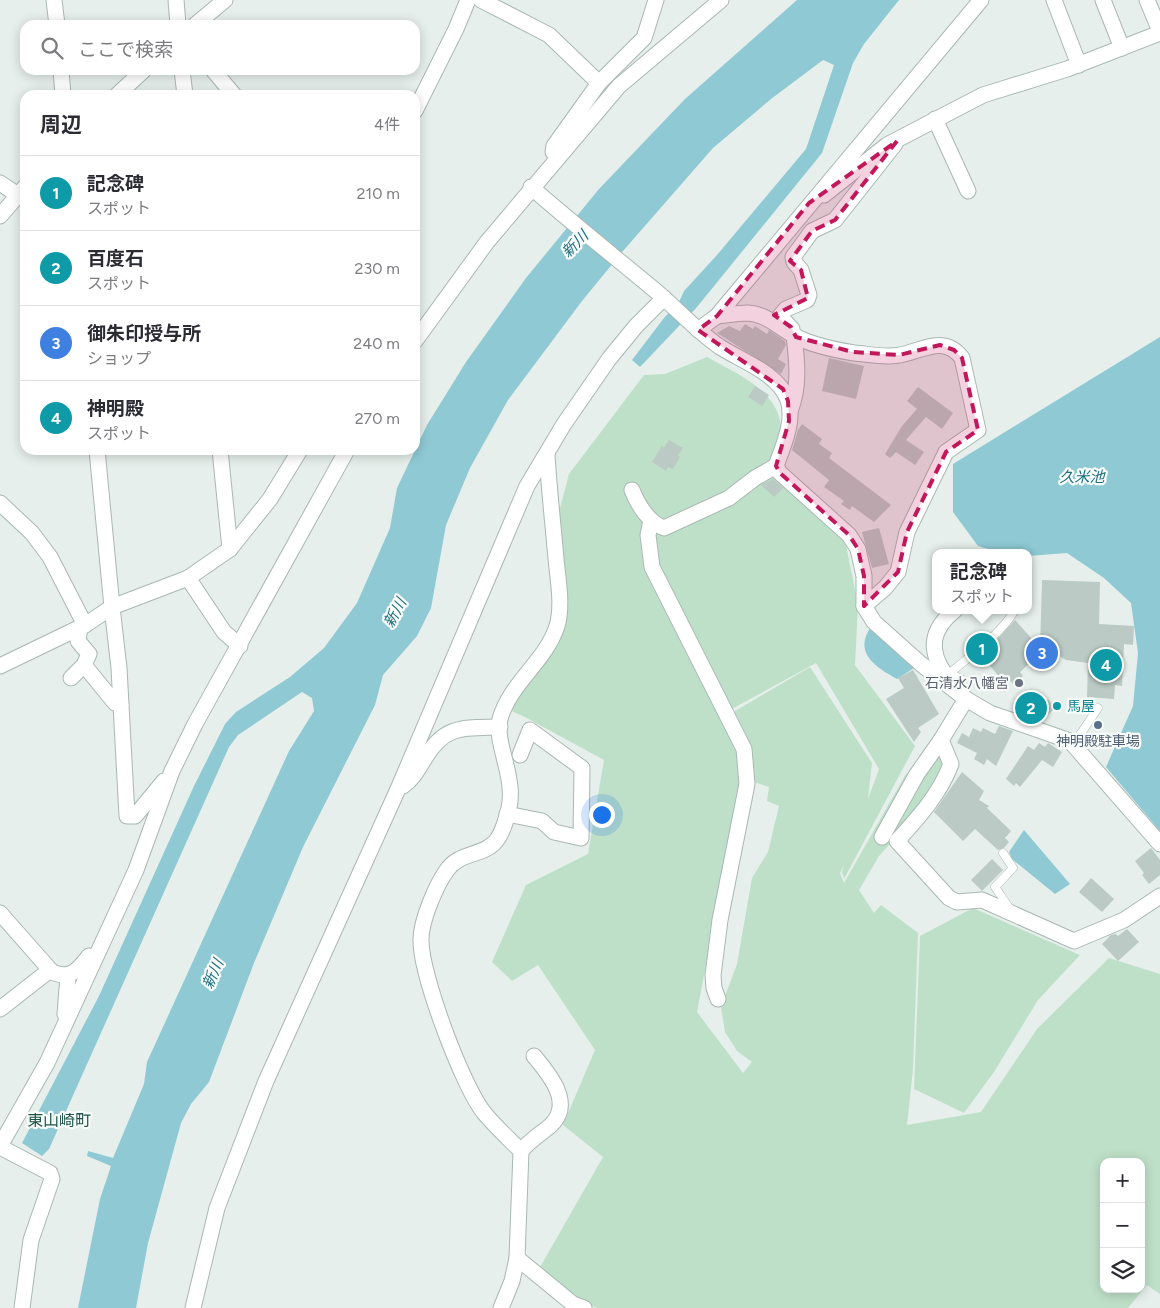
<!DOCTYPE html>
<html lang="ja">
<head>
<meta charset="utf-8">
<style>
  :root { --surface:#fff; --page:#f2f2f3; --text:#2b2b33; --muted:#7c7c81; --line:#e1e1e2; --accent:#855347 }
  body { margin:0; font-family:Figtree,"Noto Sans JP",sans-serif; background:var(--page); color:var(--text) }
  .controls { position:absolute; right:15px; bottom:15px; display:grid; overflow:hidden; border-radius:10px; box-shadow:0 2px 12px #0003 }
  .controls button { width:45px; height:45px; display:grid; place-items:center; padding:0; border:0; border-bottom:1px solid var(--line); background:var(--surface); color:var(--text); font:25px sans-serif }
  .you { position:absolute; left:601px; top:814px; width:18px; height:18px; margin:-12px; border:4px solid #fff; border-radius:50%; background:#1a73e8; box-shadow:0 0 0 8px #1a73e833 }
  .badge { display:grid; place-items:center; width:32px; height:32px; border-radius:50%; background:var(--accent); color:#fff; font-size:16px; font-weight:700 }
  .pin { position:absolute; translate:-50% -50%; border:2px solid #fff; box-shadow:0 1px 5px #0006 }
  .popup { position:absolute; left:932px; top:549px; width:100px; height:65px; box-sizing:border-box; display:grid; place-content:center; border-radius:10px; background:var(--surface); filter:drop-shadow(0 1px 4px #0005); font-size:16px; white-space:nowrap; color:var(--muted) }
  .popup b { font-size:19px; color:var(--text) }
  .popup::after { content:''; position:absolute; left:50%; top:100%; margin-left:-10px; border:10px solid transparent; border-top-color:var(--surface) }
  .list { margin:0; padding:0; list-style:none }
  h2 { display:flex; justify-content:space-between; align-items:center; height:65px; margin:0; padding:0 20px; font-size:21px }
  h2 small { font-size:16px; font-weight:400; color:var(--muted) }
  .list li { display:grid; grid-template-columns:32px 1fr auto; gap:15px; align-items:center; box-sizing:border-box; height:75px; padding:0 20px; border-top:1px solid var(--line) }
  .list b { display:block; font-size:19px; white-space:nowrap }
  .list p { margin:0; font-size:16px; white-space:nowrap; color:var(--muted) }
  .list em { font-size:16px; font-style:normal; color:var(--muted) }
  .icon { flex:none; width:28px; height:28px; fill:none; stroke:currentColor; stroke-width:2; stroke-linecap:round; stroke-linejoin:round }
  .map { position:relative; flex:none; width:1160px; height:1308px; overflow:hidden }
  .search { position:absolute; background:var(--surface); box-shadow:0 2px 12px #0003; left:20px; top:20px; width:400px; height:55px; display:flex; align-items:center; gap:12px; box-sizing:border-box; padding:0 18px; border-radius:15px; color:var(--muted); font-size:19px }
  .panel { position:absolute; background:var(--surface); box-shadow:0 2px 12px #0003; left:20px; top:90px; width:400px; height:365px; border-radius:15px }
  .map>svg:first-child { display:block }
  .green { fill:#bfe0c8; fill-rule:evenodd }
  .water { fill:#8ec9d4 }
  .building { fill:#bbcac4 }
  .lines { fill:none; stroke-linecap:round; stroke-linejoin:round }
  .lane-casing { stroke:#a8b8b2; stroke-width:9 }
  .street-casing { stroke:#a8b8b2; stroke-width:17 }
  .lane { stroke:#fff; stroke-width:8 }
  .street { stroke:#fff; stroke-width:15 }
  .marked { fill:#c2185b; fill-opacity:0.2; stroke:#c2185b; stroke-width:4; stroke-dasharray:10 6; stroke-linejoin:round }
  .worship-dot { fill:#6b7280; stroke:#f7fbf9; stroke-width:2 }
  .culture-dot { fill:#0f9aa8; stroke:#f7fbf9; stroke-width:2 }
  .service-dot { fill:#5c6f8a; stroke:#f7fbf9; stroke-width:2 }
  .labels { text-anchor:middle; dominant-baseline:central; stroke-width:4.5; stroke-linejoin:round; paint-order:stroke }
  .worship-label { font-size:14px; fill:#5b616d; stroke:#f7fbf9; text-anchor:end }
  .culture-label { font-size:14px; fill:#0d838f; stroke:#f7fbf9; text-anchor:start }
  .service-label { font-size:14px; fill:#4e5e75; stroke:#f7fbf9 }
  .water-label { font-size:15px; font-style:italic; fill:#1c6f80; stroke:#f7fbf9 }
  .quarter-label { font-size:16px; fill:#1f5548; stroke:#f7fbf9 }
</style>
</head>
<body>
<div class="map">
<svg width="1160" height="1308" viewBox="0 0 1160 1308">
  <rect width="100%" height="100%" fill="#e6efeb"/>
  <g class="green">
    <path d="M707 357C740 376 785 392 781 438 780 449 774 461 771 472L845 540 858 605 855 665 915 746 844 879 842 872 844 865 840 873 844 883 906 774 942 750 947 763 925 805 879 856 859 890 874 913 881 905 918 933 913 1069 907 1125 981 1112 1037 1029 1109 958 1160 974V1294L1147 1285 1128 1308H597L584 1303 539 1269 603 1157 563 1125 595 1050 538 965 512 981 492 962 526 885 588 854 604 760 525 717 507 709 565 627 555 527 569 474 644 375 665 374ZM816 663 879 769 868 799 872 763 810 667 735 711 734 717 751 781 769 787 767 801 779 806 768 852 752 878 737 964 721 1007 725 1032 737 1051 752 1062 743 1073 697 1012 743 772 730 710ZM1104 1162H1141V1289H1104Z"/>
    <path d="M973 908 1080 955 1038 1000 994 1072 964 1113 914 1089 920 936Z"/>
  </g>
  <g class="water">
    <path d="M797 0H899L864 44 853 63 822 153 697 307 640 367 632 360 664 318 679 302 684 291 717 255 806 149 834 65 823 60 771 99 713 148 623 251 582 301 508 400 470 468 446 525 431 608 417 636 383 675 375 705 303 847 254 963 209 1082 191 1104 181 1123 148 1243 136 1308H78L100 1199 111 1166 87 1156 88 1151 113 1158 144 1084 147 1062 289 751 314 711 312 698 302 692 238 735 229 747 49 1149 42 1156 22 1143 99 996 194 786 225 724 236 712 290 677 324 648 357 603 390 528 397 488 427 425 466 362 526 278 599 189 685 99Z"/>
    <path d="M1160 337V831L1106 767 1133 706 1138 653 1131 603 1104 578 1067 553 1028 556V553H1002L978 546 953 512V464Z"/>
    <path d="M871 627 914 668 897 679C875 667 853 652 871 627Z"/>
    <path d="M1024 830 1070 884 1055 894 1012 859 1009 852Z"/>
  </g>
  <g class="building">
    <path d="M745 324 753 329 755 326 767 334 769 330 785 341 786 345 778 359 786 364 781 374 717 333 729 326 740 331Z"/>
    <path d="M829 358 864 366 856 399 822 391Z"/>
    <path d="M755 386 769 395 762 406 748 397Z"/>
    <path d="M918 387 953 413 942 429 926 417 906 440 924 452 915 465 896 452 890 458 885 454 902 426 917 409 907 401Z"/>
    <path d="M802 424 822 439 819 444 832 453 829 458 891 505 874 522 852 506 850 510 841 504 844 501 824 487 829 480 792 450 798 430Z"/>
    <path d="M669 440 683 448 678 456 680 457 673 469 668 467 666 471 652 462 662 446 664 448Z"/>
    <path d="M773 479 783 488 774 497 761 485Z"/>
    <path d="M879 528 889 564 872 568 862 532Z"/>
    <path d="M1042 580 1100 582 1099 624 1134 626 1133 645 1124 644 1122 686 1115 685 1114 699 1087 697 1088 663 1066 660 1056 654 1044 664 1040 654 1020 672 1023 676 1013 684 1011 681 1006 685 986 661 991 657 986 651 1015 620 1040 648Z"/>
    <path d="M913 670 939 714 918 728 921 732 914 742 886 699 904 688 898 678Z"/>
    <path d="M1048 699 1055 708 1042 720H1038L1032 713Z"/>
    <path d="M999 726 1013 731 996 766 987 759 984 765 974 759 977 753 957 743 962 733 969 737 973 728 981 732 983 728 995 734Z"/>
    <path d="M1039 743 1045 747 1048 743 1062 752 1053 767 1042 760 1020 787 1016 783 1014 786 1006 779 1028 746 1034 750Z"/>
    <path d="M962 772 984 791 979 800 989 806 987 808 1011 831 1005 838 1009 842 1004 848 998 850 975 829 963 841 934 812Z"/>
    <path d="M1151 848 1160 860V875L1149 884 1142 875 1144 873 1135 861Z"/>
    <path d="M992 859 1003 870 982 891 971 880Z"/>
    <path d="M1091 878 1114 899 1102 912 1079 892Z"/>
    <path d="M1127 929 1139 942 1118 961 1102 944 1111 935 1116 934 1118 936Z"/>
  </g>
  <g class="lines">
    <g class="lane-casing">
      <g id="lane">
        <path d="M950 673 963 680"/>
        <path d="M944 675 950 673C970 656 1002 633 1015 610"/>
        <path d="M1073 745 1098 708"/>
        <path d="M1003 853 1013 868 995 887 1010 909"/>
      </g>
    </g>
    <g class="street-casing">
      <g id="street">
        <path d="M54 0 57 25"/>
        <path d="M176 0 178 25"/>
        <path d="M481 0 549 35 599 83 554 146 553 152"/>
        <path d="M1054 0 1079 65"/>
        <path d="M1103 0 1122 48"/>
        <path d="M1147 0 1160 31"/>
        <path d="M195 25 225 0"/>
        <path d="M61 70 63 95"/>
        <path d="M182 70 185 95"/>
        <path d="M213 70 234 95"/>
        <path d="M599 83 644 38 656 0"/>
        <path d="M117 95 144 70"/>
        <path d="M415 111 456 29 468 0"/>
        <path d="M935 119 968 191"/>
        <path d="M0 183 18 195"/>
        <path d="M531 187C572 223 615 257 657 292 678 310 697 331 720 347 742 361 778 373 788 400 795 421 783 446 776 466L780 473 849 535 858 549 864 576V606L874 622 921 664 966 699 990 713 1070 741 1160 844"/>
        <path d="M824 195 887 145 983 95 1067 69 1160 33"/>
        <path d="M0 216 25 187"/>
        <path d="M717 316C727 315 738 313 748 313 767 314 779 328 795 336 811 345 836 350 854 353 868 354 886 358 900 355 922 351 944 334 962 358L978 430 946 452 907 532 898 572 885 588 864 606"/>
        <path d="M792 329 780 316 786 309 807 300 809 295 801 270 794 262 793 257 812 231 835 220 895 144"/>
        <path d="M698 330 717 316 981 0"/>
        <path d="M415 341 487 242 619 86 721 0"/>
        <path d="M790 411C800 387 797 361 794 335"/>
        <path d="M97 450 112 607 188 578 224 632 240 646"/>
        <path d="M220 450 230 549"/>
        <path d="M632 490C638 505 649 523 664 528L729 498 755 478 776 466"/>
        <path d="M0 503 32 533 50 557 85 625 112 607 119 668 127 816H135L164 781"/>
        <path d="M651 520 648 535 652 567 744 749 747 784 720 920 713 975 714 988 718 999"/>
        <path d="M188 578 230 549 270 499 300 450"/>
        <path d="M84 665 115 703 121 705"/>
        <path d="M0 666 85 625"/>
        <path d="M945 674C928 650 931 629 955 610"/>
        <path d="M71 678 84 665 89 654 78 641 80 627"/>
        <path d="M966 699 941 740 951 764C940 794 918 818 897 841L949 898 957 902 982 900 1074 941 1124 920 1160 896"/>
        <path d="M403 786C414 778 418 769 425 758 445 724 465 728 500 727"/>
        <path d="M507 814 542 821 554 832 581 838 582 768 530 730 520 755"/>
        <path d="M882 837 917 774 941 740"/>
        <path d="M0 913 52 972C71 980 78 970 89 956"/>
        <path d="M0 1009 50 970"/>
        <path d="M65 1014 68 976"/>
        <path d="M0 1146 47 1063 136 870 172 771 195 724 347 450"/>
        <path d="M0 1147 50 1173 52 1179 31 1240 22 1308"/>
        <path d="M521 1151C530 1140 541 1134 551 1125 574 1103 549 1074 534 1056"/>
        <path d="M517 1258 573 1304 584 1308"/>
        <path d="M193 1308 217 1208 266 1081 398 789 527 486 564 424 609 359 636 326 664 298"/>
        <path d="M501 1308 512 1281 517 1258 521 1151C509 1139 496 1127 485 1114 463 1088 420 973 421 939 421 921 436 885 447 870 459 852 484 856 496 841 502 834 507 817 509 808 516 777 494 742 500 719 510 683 546 661 557 626 563 606 558 580 556 559 553 524 549 489 547 454"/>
      </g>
    </g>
    <use href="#lane" class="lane"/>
    <use href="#street" class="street"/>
  </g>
  <path class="marked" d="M897 141 835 220 812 231 790 261 801 270 808 298 774 315 791 327 796 337 853 352 899 355 940 345 954 350 962 358 978 430 946 452 907 532 898 572 864 606V576L858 549 849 535 780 473 776 466 789 421 788 401 783 389 698 330 717 316 809 203Z"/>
  <circle class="worship-dot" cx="1019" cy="683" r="5"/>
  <circle class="culture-dot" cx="1057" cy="706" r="5"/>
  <circle class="service-dot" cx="1098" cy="725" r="5"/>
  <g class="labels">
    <g class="worship-label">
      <text x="1009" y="683">石清水八幡宮</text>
    </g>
    <g class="culture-label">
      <text x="1067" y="706">馬屋</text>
    </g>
    <g class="service-label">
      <text x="1098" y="741">神明殿駐車場</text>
    </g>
    <g class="water-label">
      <text transform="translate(575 244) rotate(-45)">新川</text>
      <text x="1082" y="477">久米池</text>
      <text transform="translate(395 613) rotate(-62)">新川</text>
      <text transform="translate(213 974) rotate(-66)">新川</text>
    </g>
    <g class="quarter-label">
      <text x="59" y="1120">東山崎町</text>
    </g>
  </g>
</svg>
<div class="controls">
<button>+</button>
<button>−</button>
<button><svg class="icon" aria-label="layers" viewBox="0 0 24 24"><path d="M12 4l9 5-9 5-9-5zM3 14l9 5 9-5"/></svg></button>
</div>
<div class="you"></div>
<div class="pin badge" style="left:982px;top:649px;background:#0f9aa8">1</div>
<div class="popup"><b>記念碑</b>スポット</div>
<div class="pin badge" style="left:1031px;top:708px;background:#0f9aa8">2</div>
<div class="pin badge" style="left:1042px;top:653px;background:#3f7fe0">3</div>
<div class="pin badge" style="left:1106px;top:665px;background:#0f9aa8">4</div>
<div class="search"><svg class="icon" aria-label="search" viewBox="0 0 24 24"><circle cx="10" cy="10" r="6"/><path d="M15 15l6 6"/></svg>ここで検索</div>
<section class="panel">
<h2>周辺<small>4件</small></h2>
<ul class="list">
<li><span class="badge" style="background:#0f9aa8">1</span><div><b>記念碑</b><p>スポット</p></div><em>210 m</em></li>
<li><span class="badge" style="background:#0f9aa8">2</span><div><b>百度石</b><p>スポット</p></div><em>230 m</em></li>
<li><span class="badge" style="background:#3f7fe0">3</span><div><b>御朱印授与所</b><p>ショップ</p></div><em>240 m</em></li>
<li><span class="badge" style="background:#0f9aa8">4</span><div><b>神明殿</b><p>スポット</p></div><em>270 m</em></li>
</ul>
</section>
</div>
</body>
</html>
